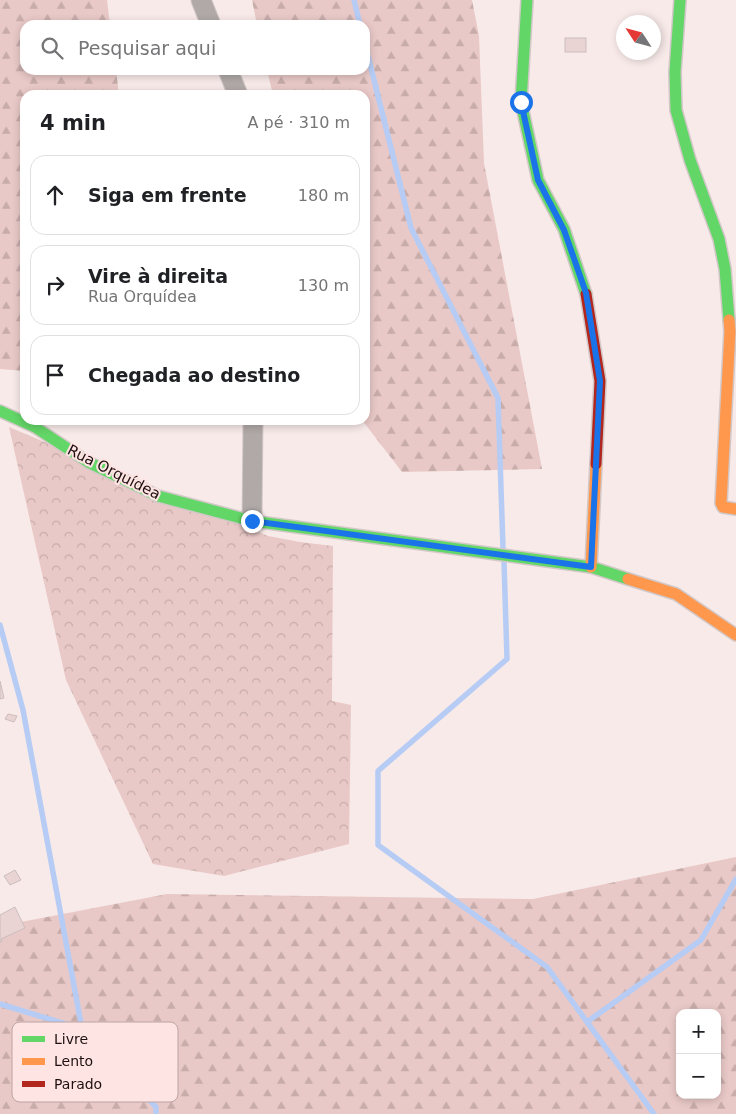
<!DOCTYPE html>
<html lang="pt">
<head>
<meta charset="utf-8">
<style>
  :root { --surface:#fff; --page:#f2f2f2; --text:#202124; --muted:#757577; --line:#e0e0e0 }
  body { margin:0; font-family:"DejaVu Sans",sans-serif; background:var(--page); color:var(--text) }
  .controls { position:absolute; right:15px; bottom:15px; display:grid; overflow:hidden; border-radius:10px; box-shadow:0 2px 8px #0003 }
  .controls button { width:45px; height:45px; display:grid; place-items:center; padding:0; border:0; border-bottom:1px solid var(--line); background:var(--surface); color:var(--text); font:25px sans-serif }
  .compass { position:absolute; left:616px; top:15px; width:45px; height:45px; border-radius:50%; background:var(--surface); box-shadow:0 2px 8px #0003; rotate:306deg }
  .stop { position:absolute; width:15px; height:15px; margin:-11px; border:4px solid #1a73e8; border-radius:50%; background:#fff }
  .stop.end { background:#1a73e8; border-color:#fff; box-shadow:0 1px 5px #0008 }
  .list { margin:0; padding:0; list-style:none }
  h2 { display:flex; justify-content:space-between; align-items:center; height:65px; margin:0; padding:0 20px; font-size:21px }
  h2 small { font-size:16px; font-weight:400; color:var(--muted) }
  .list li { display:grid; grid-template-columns:32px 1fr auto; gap:15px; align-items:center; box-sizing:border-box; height:80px; margin:0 10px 10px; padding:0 10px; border:1px solid var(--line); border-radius:15px }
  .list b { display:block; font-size:19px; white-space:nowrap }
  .list p { margin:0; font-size:16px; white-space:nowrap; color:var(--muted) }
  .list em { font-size:16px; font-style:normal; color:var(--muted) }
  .icon { flex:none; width:28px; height:28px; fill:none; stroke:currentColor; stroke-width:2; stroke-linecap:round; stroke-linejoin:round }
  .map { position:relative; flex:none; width:736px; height:1114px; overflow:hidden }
  .search { position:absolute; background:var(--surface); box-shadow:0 2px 8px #0003; left:20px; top:20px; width:350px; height:55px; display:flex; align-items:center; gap:12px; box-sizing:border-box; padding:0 18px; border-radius:15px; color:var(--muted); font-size:19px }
  .panel { position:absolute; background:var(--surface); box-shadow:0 2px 8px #0003; left:20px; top:90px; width:350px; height:335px; border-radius:15px }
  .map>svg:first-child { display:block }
  .forest { fill:url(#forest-firs); fill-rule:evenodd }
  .park { fill:url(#park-crowns) }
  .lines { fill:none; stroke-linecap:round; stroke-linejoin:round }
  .stream { stroke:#b6ccf4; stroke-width:5.5 }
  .building { fill:#e9d3d3; stroke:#cbbebd }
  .street-casing { stroke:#d3c8c8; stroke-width:21 }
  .fast-casing { stroke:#d3c8c8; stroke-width:14 }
  .slow-casing { stroke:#d3c8c8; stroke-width:14 }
  .jam-casing { stroke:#d3c8c8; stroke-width:14 }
  .street { stroke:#b0a9a8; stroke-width:19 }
  .fast { stroke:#63d668; stroke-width:11 }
  .slow { stroke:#ff974d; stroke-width:11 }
  .jam { stroke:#b3261e; stroke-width:11 }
  .route { stroke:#1a73e8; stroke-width:6 }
  .labels { text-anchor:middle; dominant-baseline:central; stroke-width:4; stroke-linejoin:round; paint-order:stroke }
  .street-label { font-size:15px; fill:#1e1010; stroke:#fee4e3 }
  .key { fill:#fee4e3; stroke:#bba4a4; stroke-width:1 }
  .key-label { font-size:14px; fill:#1e1010 }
</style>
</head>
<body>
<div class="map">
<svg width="736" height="1114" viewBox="0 0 736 1114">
  <defs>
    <pattern id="forest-firs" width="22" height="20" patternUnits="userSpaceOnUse" patternTransform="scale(1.25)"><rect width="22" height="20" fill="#e9c9c7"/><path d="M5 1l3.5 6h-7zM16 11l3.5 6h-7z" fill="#c7acaa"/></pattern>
    <pattern id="park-crowns" width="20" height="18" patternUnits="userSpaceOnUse" patternTransform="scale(1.25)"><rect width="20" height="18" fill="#e9c9c7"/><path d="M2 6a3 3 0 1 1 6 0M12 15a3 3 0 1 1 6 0" fill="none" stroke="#c7acaa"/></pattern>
  </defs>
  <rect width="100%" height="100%" fill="#f8eae9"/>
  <g class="forest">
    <path d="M0 0H107L110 25H25V70H116L119 95H25V371L0 369Z"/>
    <path d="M252 0H472L479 36 484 163 542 469 402 472 362 420H365V95H273L267 70H365V25H257Z"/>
    <path d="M736 857V1114H0V926L167 894 533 899ZM680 1013H717V1095H680Z"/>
  </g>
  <path class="park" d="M9 427 268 536 300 542 333 546 332 701 351 705 349 844 224 876 153 864 66 680Z"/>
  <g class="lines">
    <g class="stream">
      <path d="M354 0 360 25"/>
      <path d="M365 44 411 228 498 398 503 548"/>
      <path d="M504 562 507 659 378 771V845L547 967 654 1114"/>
      <path d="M0 625 23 710 82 1029"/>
      <path d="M0 1004 82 1029 156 1107V1114"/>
      <path d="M587 1022 701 940 736 879"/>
    </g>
  </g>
  <g class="building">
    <rect x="565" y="38" width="21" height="14"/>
    <path d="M0 681 4 698 0 699Z"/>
    <path d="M8 714 17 716 14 722 5 719Z"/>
    <path d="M15 870 21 880 10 885 4 876Z"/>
    <path d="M15 907 25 928 1 939 2 942H0V915Z"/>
  </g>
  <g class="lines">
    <g class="street-casing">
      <g id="street">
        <path d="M201 0 211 25"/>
        <path d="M228 70 238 95"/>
        <path d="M252 521 253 420"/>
      </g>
    </g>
    <g class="fast-casing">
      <g id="fast">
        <path d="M527 0 521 102 538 180 564 229 586 294"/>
        <path d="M680 0 675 72 676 110 690 160 719 239 725 269 729 320"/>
        <path d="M0 411 35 427 88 462 158 496 252 521 591 567 628 579"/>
      </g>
    </g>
    <g class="slow-casing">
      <g id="slow">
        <path d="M729 320 730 331 721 503 723 507 736 509"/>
        <path d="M591 567 596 464"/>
        <path d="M628 579 676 594 736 635"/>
      </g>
    </g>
    <g class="jam-casing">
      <path id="jam" d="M586 294 600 381 596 464"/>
    </g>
    <use href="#street" class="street"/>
    <use href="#fast" class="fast"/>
    <use href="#slow" class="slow"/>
    <use href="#jam" class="jam"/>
  </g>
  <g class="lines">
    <path class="route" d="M252 521 591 567 600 381 586 293 564 230 538 180 521 102"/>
  </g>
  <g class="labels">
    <g class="street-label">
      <text transform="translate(114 472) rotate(27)">Rua Orquídea</text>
    </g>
  </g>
  <rect x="12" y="1022" width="166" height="80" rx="8" class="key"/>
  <rect x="22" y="1036" width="23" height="6" fill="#63d668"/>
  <rect x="22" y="1058" width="23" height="7" fill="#ff974d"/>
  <rect x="22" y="1081" width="23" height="6" fill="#b3261e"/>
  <g class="key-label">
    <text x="54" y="1044">Livre</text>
    <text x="54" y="1066">Lento</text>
    <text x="54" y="1089">Parado</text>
  </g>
</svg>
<div class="controls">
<button>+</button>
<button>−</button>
</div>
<svg class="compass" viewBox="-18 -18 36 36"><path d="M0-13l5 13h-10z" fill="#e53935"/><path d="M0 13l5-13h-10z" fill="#757577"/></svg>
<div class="stop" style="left:521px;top:102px"></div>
<div class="stop end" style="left:252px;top:521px"></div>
<div class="search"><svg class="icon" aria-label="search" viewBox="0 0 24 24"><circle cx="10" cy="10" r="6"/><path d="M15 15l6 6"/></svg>Pesquisar aqui</div>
<section class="panel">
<h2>4 min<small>A pé · 310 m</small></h2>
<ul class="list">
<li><svg class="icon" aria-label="ahead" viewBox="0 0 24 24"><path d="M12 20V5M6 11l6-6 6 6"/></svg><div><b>Siga em frente</b></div><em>180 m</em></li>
<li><svg class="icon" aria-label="right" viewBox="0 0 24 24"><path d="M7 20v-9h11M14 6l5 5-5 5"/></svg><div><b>Vire à direita</b><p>Rua Orquídea</p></div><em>130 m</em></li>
<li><svg class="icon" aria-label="arrive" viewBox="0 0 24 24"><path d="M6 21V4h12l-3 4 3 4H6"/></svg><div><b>Chegada ao destino</b></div></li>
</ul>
</section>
</div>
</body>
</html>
